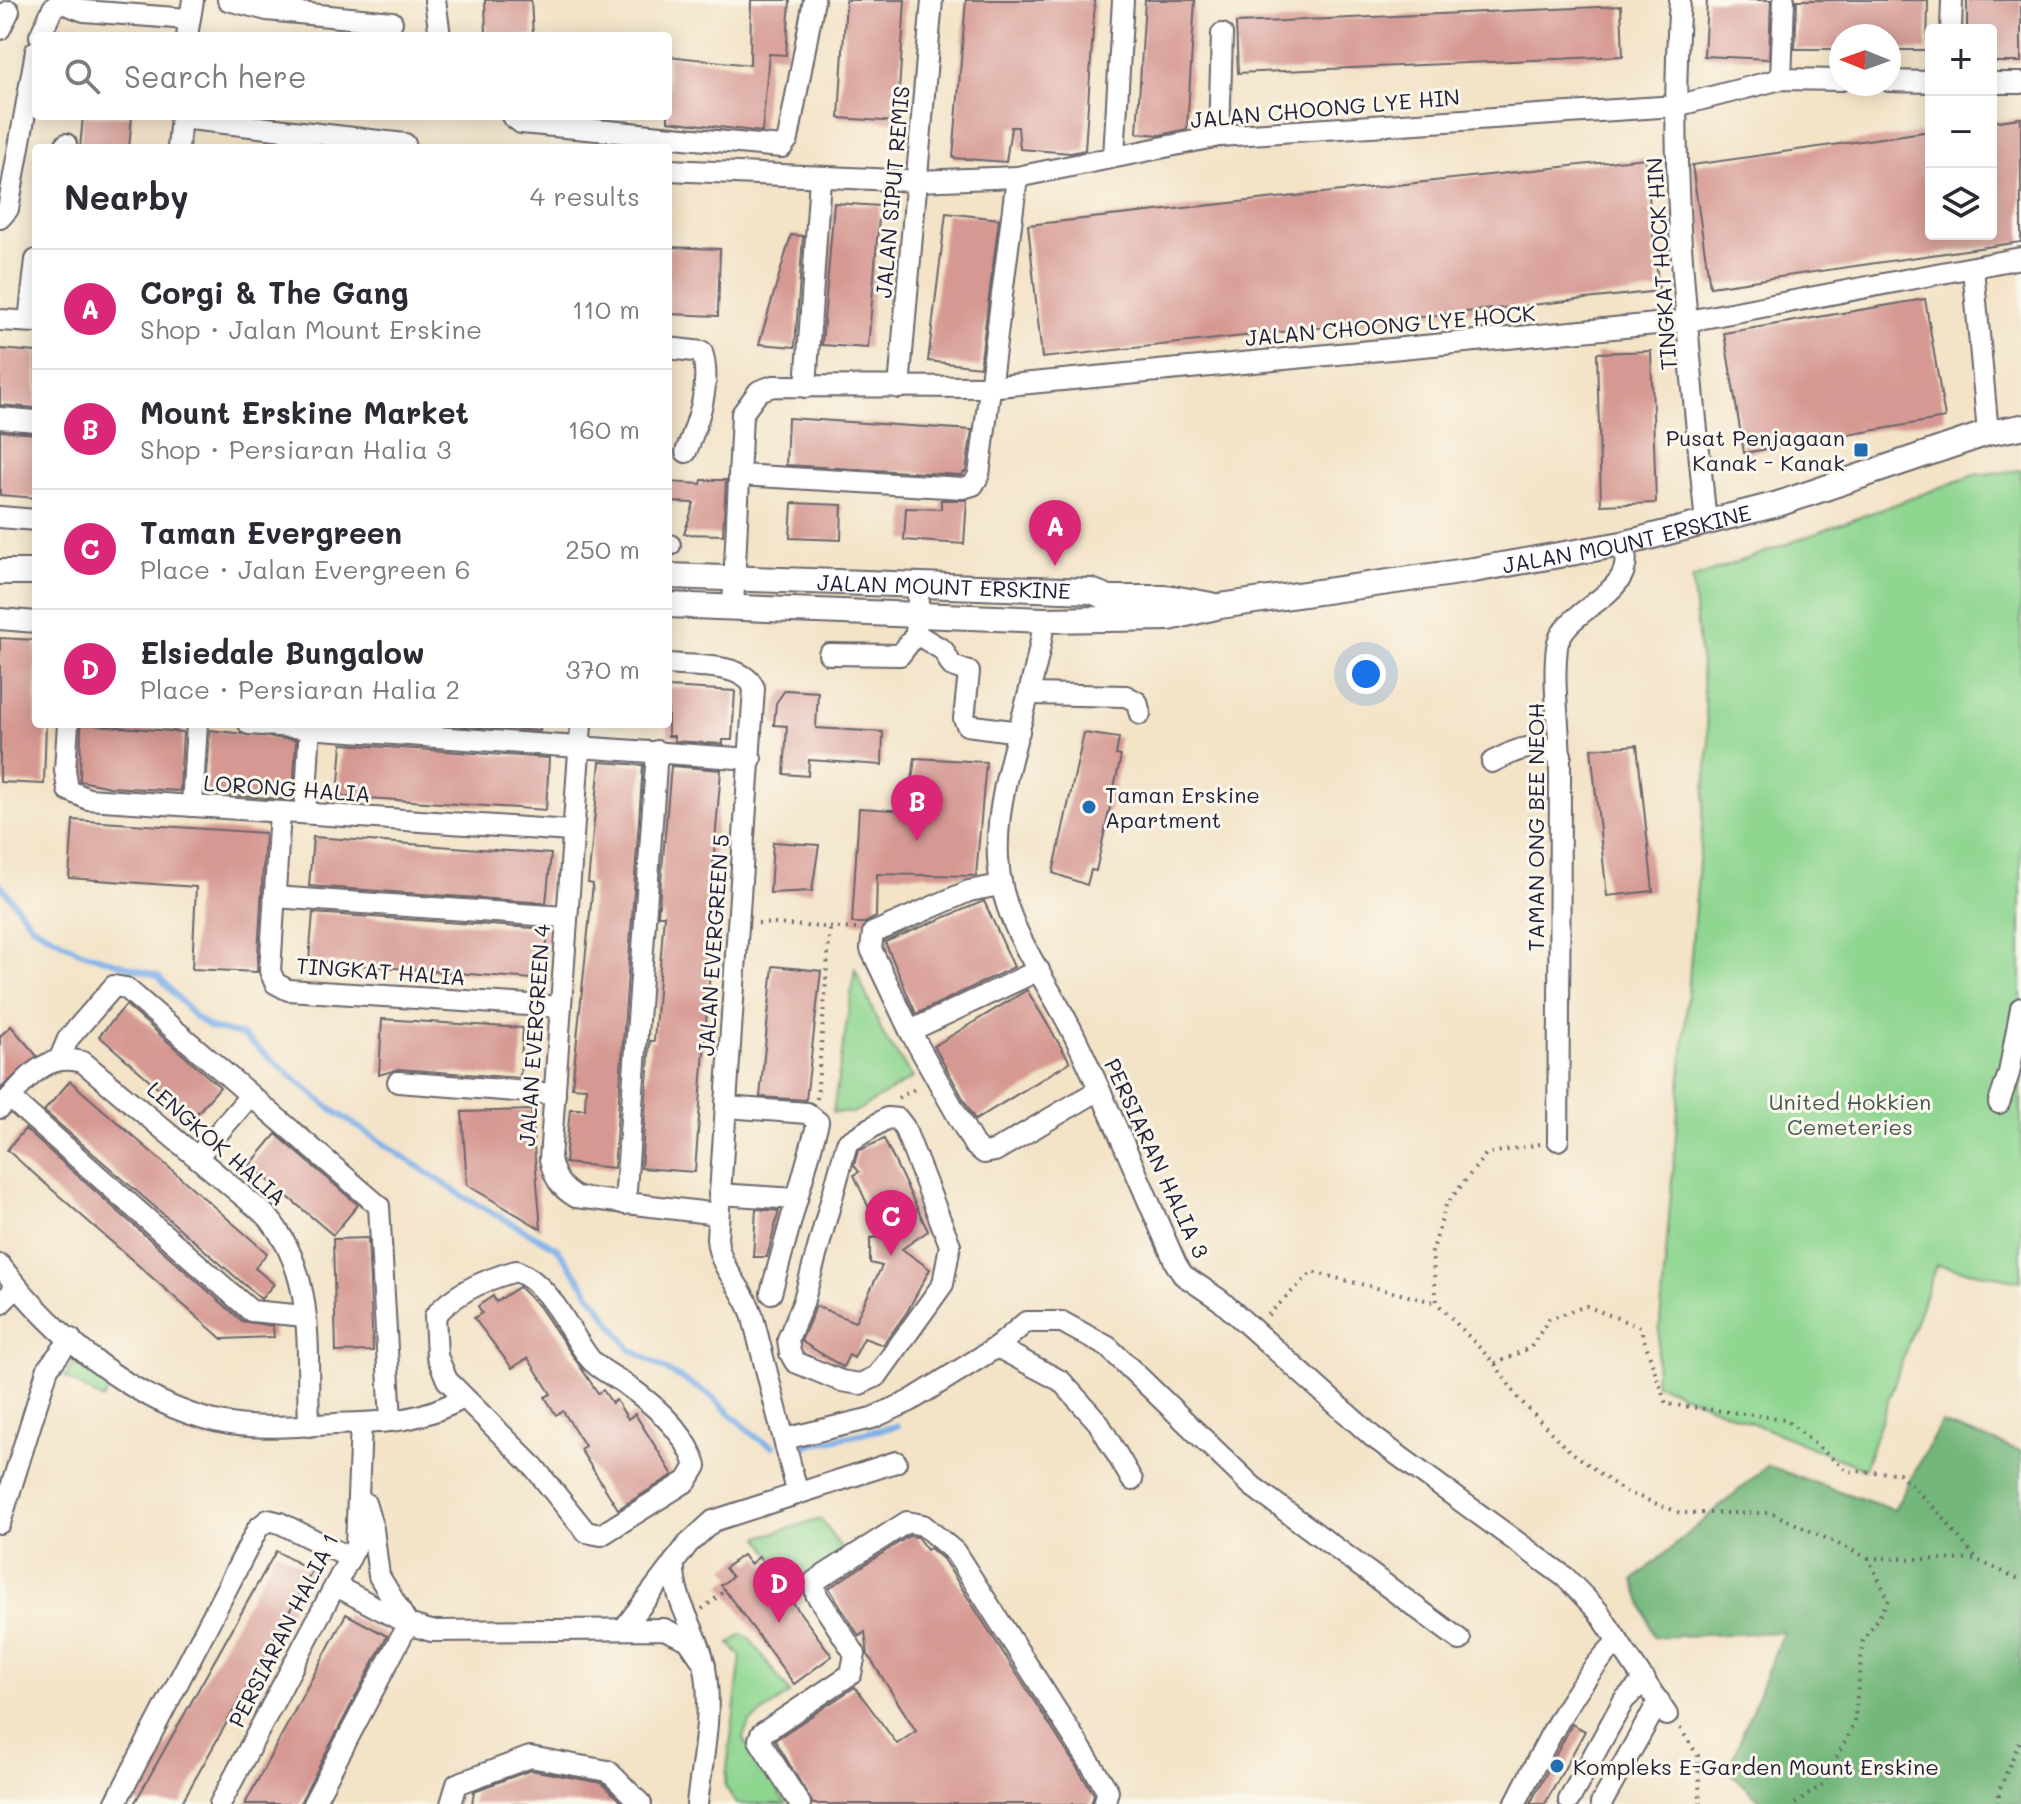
<!DOCTYPE html>
<html lang="en">
<head>
<meta charset="utf-8">
<style>
  :root { --surface:#fff; --page:#f7f7f7; --text:#2b2b33; --muted:#7c7c81; --line:#e1e1e2; --accent:#db2777 }
  body { margin:0; font-family:Mali,sans-serif; background:var(--page); color:var(--text) }
  .controls { position:absolute; right:24px; top:24px; display:grid; overflow:hidden; border-radius:8px; box-shadow:0 4px 20px #0003 }
  .controls button { width:72px; height:72px; display:grid; place-items:center; padding:0; border:0; border-bottom:2px solid var(--line); background:var(--surface); color:var(--text); font:40px sans-serif }
  .compass { position:absolute; left:1829px; top:24px; width:72px; height:72px; border-radius:50%; background:var(--surface); box-shadow:0 4px 20px #0003; rotate:271deg }
  .you { position:absolute; left:1366px; top:674px; width:28px; height:28px; margin:-20px; border:6px solid #fff; border-radius:50%; background:#1a73e8; box-shadow:0 0 0 12px #1a73e833 }
  .badge { display:grid; place-items:center; width:52px; height:52px; border-radius:50%; background:var(--accent); color:#fff; font-size:26px; font-weight:700 }
  .pin { position:absolute; translate:-50% -66px; filter:drop-shadow(0 2px 4px #0008) }
  .pin::after { content:''; position:absolute; top:42px; width:28px; height:24px; background:inherit; clip-path:polygon(0 0,100% 0,50% 100%) }
  .list { margin:0; padding:0; list-style:none }
  h2 { display:flex; justify-content:space-between; align-items:center; height:104px; margin:0; padding:0 32px; font-size:34px }
  h2 small { font-size:26px; font-weight:400; color:var(--muted) }
  .list li { display:grid; grid-template-columns:52px 1fr auto; gap:24px; align-items:center; box-sizing:border-box; height:120px; padding:0 32px; border-top:2px solid var(--line) }
  .list b { display:block; font-size:30px; white-space:nowrap }
  .list p { margin:0; font-size:26px; white-space:nowrap; color:var(--muted) }
  .list em { font-size:26px; font-style:normal; color:var(--muted) }
  .icon { flex:none; width:44px; height:44px; fill:none; stroke:currentColor; stroke-width:2; stroke-linecap:round; stroke-linejoin:round }
  .map { position:relative; flex:none; width:2021px; height:1804px; overflow:hidden }
  .search { position:absolute; background:var(--surface); box-shadow:0 4px 20px #0003; left:32px; top:32px; width:640px; height:88px; display:flex; align-items:center; gap:20px; box-sizing:border-box; padding:0 28px; border-radius:8px; color:var(--muted); font-size:30px }
  .panel { position:absolute; background:var(--surface); box-shadow:0 4px 20px #0003; left:32px; top:144px; width:640px; height:584px; border-radius:8px }
  .map>svg:first-child { display:block }
  .green { fill:#8fd691; stroke:#587c66; stroke-width:2 }
  .forest { fill:#73b77b; stroke:#4a6c5b; stroke-width:2 }
  .lines { fill:none; stroke-linecap:round; stroke-linejoin:round }
  .stream { stroke:#7db0e9; stroke-width:6 }
  .building { fill:#d59892 }
  .minor-casing { stroke:#6b666c; stroke-width:24 }
  .major-casing { stroke:#6b666c; stroke-width:28 }
  .path { stroke:#6b666c; stroke-width:4; stroke-dasharray:2 6; stroke-linecap:butt }
  .minor { stroke:#fff; stroke-width:20 }
  .major { stroke:#fff; stroke-width:24 }
  .poi-dot { fill:#1f6fb2; stroke:#fbf7ec; stroke-width:3 }
  .labels { text-anchor:middle; dominant-baseline:central; stroke-width:6; stroke-linejoin:round; paint-order:stroke }
  .street-label { font-size:22px; fill:#22223b; stroke:#fbf7ec }
  .poi-label { font-size:22px; fill:#22223b; stroke:#fbf7ec; text-anchor:start }
  .park-label { font-size:22px; fill:#435855; stroke:#fbf7ec }
</style>
</head>
<body>
<div class="map">
<svg width="2021" height="1804" viewBox="0 0 2021 1804">
  <rect width="100%" height="100%" fill="#fbf7ec"/>
  <filter id="ink" filterUnits="userSpaceOnUse"><feTurbulence type="fractalNoise" baseFrequency=".0125" numOctaves="2"/><feDisplacementMap in="SourceGraphic" scale="16" xChannelSelector="R" yChannelSelector="G"/><feConvolveMatrix kernelMatrix="1 2 1 2 8 2 1 2 1" color-interpolation-filters="sRGB"/></filter>
  <filter id="wash" filterUnits="userSpaceOnUse"><feTurbulence type="fractalNoise" baseFrequency=".006" numOctaves="4" result="noise"/><feDisplacementMap in="SourceGraphic" scale="32" xChannelSelector="R" yChannelSelector="G"/><feGaussianBlur stdDeviation="1.8" result="paint"/><feColorMatrix in="noise" values="0 0 0 0 0 0 0 0 0 0 0 0 0 0 0 0 0 1.4 0 .05"/><feComposite in="paint" operator="in"/></filter>
  <g filter="url(#wash)">
    <rect width="100%" height="100%" fill="#f3e3c7"/>
    <g class="green">
      <path d="M2021 470V1281L1936 1265 1864 1469 1655 1383 1709 743 1692 579 1974 475Z"/>
      <path d="M855 969 883 1034 913 1078 853 1113 833 1112Z"/>
      <path d="M76 1359 113 1382 103 1400 65 1377Z"/>
      <path d="M821 1519 843 1551 793 1587 759 1537Z"/>
      <path d="M742 1634 750 1639 790 1693 749 1723 743 1738 786 1804H737L725 1786 741 1656 730 1644Z"/>
    </g>
    <path class="forest" d="M1941 1423 2021 1451V1804H1764L1728 1770 1783 1632 1654 1637 1634 1580 1767 1466 1894 1510Z"/>
    <g class="lines">
      <g class="stream">
        <path d="M0 884 32 926 79 951 158 976 196 1018 211 1028 242 1035 331 1109 467 1199 557 1248 630 1349 710 1395 757 1438 773 1446"/>
        <path d="M800 1447 897 1426"/>
      </g>
    </g>
    <g id="blocks">
      <g class="building">
        <path d="M485 0H531L533 36 486 34Z"/>
        <path d="M751 0H790L786 55 769 54 762 132 668 121V56L750 65Z"/>
        <path d="M846 0H905L897 122 839 118Z"/>
        <path d="M966 0H1095L1085 150 1071 153 1020 149 1018 127H1011L1006 162 953 158Z"/>
        <path d="M1145 0H1195L1187 129 1160 135 1137 133Z"/>
        <path d="M1707 0H1771L1769 59 1704 56Z"/>
        <path d="M1797 0H1928L1927 50H1889V36H1841V49H1795Z"/>
        <path d="M1967 0H2021V62H1991V30H1967Z"/>
        <path d="M1621 6 1623 56 1238 73 1236 23Z"/>
        <path d="M83 116H132L129 148H80Z"/>
        <path d="M2021 118V242L1710 287 1692 165 1931 131V234H1991V122Z"/>
        <path d="M1645 158 1659 291 1042 358 1028 225Z"/>
        <path d="M834 203 880 206 868 348 822 345Z"/>
        <path d="M946 213 999 219 980 367 928 361Z"/>
        <path d="M791 235 803 236 795 347 759 344Z"/>
        <path d="M668 247 720 249 718 316 668 314Z"/>
        <path d="M1925 299 1945 418 1744 453 1724 333Z"/>
        <path d="M0 349 36 352V408L0 405Z"/>
        <path d="M1651 351 1656 503 1601 505 1597 353Z"/>
        <path d="M788 418 972 430 966 471 961 475 786 465Z"/>
        <path d="M0 431 36 434V498L0 495Z"/>
        <path d="M702 480H726L723 535 684 534 694 503 668 502V482L701 484Z"/>
        <path d="M941 500H967L964 544 904 540 906 508 941 509Z"/>
        <path d="M792 503 842 505 841 540 790 538Z"/>
        <path d="M0 638 36 640V724H46L44 784 0 782Z"/>
        <path d="M668 687 735 691 732 740H723V744L674 741V736H668Z"/>
        <path d="M785 690 818 692 816 728 883 732 882 765 809 760 808 776 784 774 787 726 774 725 776 703Z"/>
        <path d="M81 724 183 732 180 791 110 787 80 781Z"/>
        <path d="M436 724H540V731Z"/>
        <path d="M210 730 296 740 293 800 206 793Z"/>
        <path d="M1084 733 1119 738 1116 755 1121 756 1096 871 1091 870 1087 885 1053 873Z"/>
        <path d="M342 744 549 758 546 810 338 796Z"/>
        <path d="M1637 745 1653 891 1607 896 1591 749Z"/>
        <path d="M915 758 986 762 976 876 877 874 876 917 865 923H852L859 808 908 811Z"/>
        <path d="M600 762 643 765 614 1168 565 1163 570 1109H585L586 1088 572 1087 593 884 588 883Z"/>
        <path d="M671 766 721 770 710 902 715 903 695 1172 641 1168 650 1041H654L664 915H658Z"/>
        <path d="M73 820 265 833 257 972 192 969 196 887 69 878Z"/>
        <path d="M313 837 551 854 546 903 309 886Z"/>
        <path d="M773 842 819 845 812 891 770 893Z"/>
        <path d="M984 901 1014 967 916 1014 885 942Z"/>
        <path d="M313 913 548 929 544 980 309 961Z"/>
        <path d="M773 966 821 971 806 1100 760 1097Z"/>
        <path d="M1027 990 1070 1062 975 1120 934 1046Z"/>
        <path d="M126 1005 220 1087 193 1118 99 1036Z"/>
        <path d="M382 1019 523 1028 520 1078 399 1069 379 1075Z"/>
        <path d="M11 1026 37 1056 0 1089V1036Z"/>
        <path d="M70 1081 267 1253 255 1268 274 1284 261 1299 44 1111Z"/>
        <path d="M531 1110 538 1194 541 1229 467 1185 462 1112Z"/>
        <path d="M25 1129 242 1321 273 1326 274 1337 222 1339 7 1150Z"/>
        <path d="M276 1134 358 1205 333 1235 250 1165Z"/>
        <path d="M884 1139 928 1231 902 1249 930 1269 907 1312 883 1345 864 1338 854 1358 849 1355 843 1367 801 1341 816 1306 855 1322 882 1266 870 1263V1238L882 1237 854 1175 859 1172 854 1165 858 1151Z"/>
        <path d="M756 1209 779 1211 767 1257H753Z"/>
        <path d="M368 1238 373 1351 336 1352 333 1239Z"/>
        <path d="M519 1287 539 1306 598 1393 603 1390 612 1403 616 1400 628 1419 635 1414 673 1475 618 1509 580 1449 585 1446 563 1411 556 1415 545 1397 551 1394 528 1358 512 1368 474 1318 482 1313 478 1306 493 1296 496 1302Z"/>
        <path d="M909 1536 917 1537 927 1550 930 1548 943 1559 1094 1794 1091 1804H813L775 1740 855 1687 897 1744 916 1731 868 1655 865 1632 859 1636 829 1588Z"/>
        <path d="M276 1551 312 1571 181 1804H134Z"/>
        <path d="M743 1555 750 1564 759 1557 832 1656 794 1684 721 1585 732 1577 725 1568Z"/>
        <path d="M346 1614 387 1636 301 1801 299 1804H245Z"/>
        <path d="M1572 1724 1585 1731 1545 1804H1530Z"/>
        <path d="M531 1770 602 1783 623 1804H472L474 1791Z"/>
      </g>
    </g>
  </g>
  <g filter="url(#ink)">
    <use href="#blocks" fill-opacity="0" stroke="#6b666c" stroke-width="2"/>
    <g class="lines">
      <g class="minor-casing">
        <g id="minor">
          <path d="M228 0 267 10 392 22"/>
          <path d="M435 0 440 36"/>
          <path d="M1680 0C1667 174 1690 351 1706 524"/>
          <path d="M0 29 9 11"/>
          <path d="M1951 30 1952 0"/>
          <path d="M40 36 53 8 60 2 84 11 188 19"/>
          <path d="M187 36 193 0"/>
          <path d="M1781 79 1784 0"/>
          <path d="M1889 81 1931 82"/>
          <path d="M1991 83H2021"/>
          <path d="M512 116 521 123 782 147 788 139 814 0"/>
          <path d="M181 118 405 144"/>
          <path d="M1219 136 1222 34"/>
          <path d="M66 148V144"/>
          <path d="M178 148 181 116"/>
          <path d="M1114 156 1123 0"/>
          <path d="M668 170 918 181 1017 177 1219 136 1676 106 1781 79 1841 80"/>
          <path d="M0 218 8 209 36 51"/>
          <path d="M1973 268 1988 433"/>
          <path d="M0 320 36 322"/>
          <path d="M29 321 36 260"/>
          <path d="M668 348 702 352C712 384 698 421 686 452"/>
          <path d="M806 387 820 178"/>
          <path d="M899 388 932 0"/>
          <path d="M0 418 36 421"/>
          <path d="M739 475 963 488 973 485 979 475 1017 177"/>
          <path d="M0 517 36 520"/>
          <path d="M668 545H670"/>
          <path d="M733 608 742 414 759 391 773 386 988 387 1688 321 2021 258"/>
          <path d="M0 619 36 622"/>
          <path d="M1044 620C1035 698 994 782 998 858 1001 927 1049 981 1077 1041 1112 1114 1143 1190 1176 1264L1183 1275 1220 1300 1373 1437 1565 1577 1598 1611 1667 1715"/>
          <path d="M916 634 943 650 952 666 969 672 964 719 967 725 1019 732"/>
          <path d="M829 654 900 655 916 634 918 597"/>
          <path d="M668 664C693 667 743 662 754 688L717 1238C719 1269 743 1286 752 1314L797 1491"/>
          <path d="M1032 694 1126 696 1137 702 1140 714"/>
          <path d="M68 724 65 770 68 790 88 799 571 831"/>
          <path d="M249 724 751 759"/>
          <path d="M581 724 550 1159C554 1177 560 1188 576 1197L718 1214"/>
          <path d="M1492 762C1522 747 1528 743 1561 755"/>
          <path d="M192 806 197 724"/>
          <path d="M280 812 270 971 275 983 288 990 561 1007"/>
          <path d="M305 813 310 724"/>
          <path d="M1000 885 969 891 873 933 871 949 910 1031 974 1145 984 1153 995 1151 1099 1090"/>
          <path d="M274 897 566 917"/>
          <path d="M910 1031 1039 970"/>
          <path d="M60 1058 68 1039 114 986 126 988 379 1206 391 1421"/>
          <path d="M398 1082 555 1094"/>
          <path d="M10 1098 251 1311 305 1316"/>
          <path d="M1999 1103 2009 1073 2021 1008"/>
          <path d="M726 1107 807 1113 818 1122 771 1293"/>
          <path d="M0 1108C25 1083 43 1051 83 1062L268 1217C317 1277 306 1351 309 1426"/>
          <path d="M887 1118 898 1119 904 1127 950 1245 943 1284 877 1376 860 1384 841 1381 795 1362 790 1353 788 1339 803 1303 847 1143Z"/>
          <path d="M1558 1140C1559 1018 1560 897 1560 775 1561 733 1552 688 1557 647 1562 607 1644 594 1622 544"/>
          <path d="M198 1156 250 1096"/>
          <path d="M719 1194 797 1199"/>
          <path d="M625 1204 657 751"/>
          <path d="M0 1265C52 1333 132 1403 219 1422 256 1430 297 1426 335 1424 387 1422 416 1423 464 1398"/>
          <path d="M516 1271C552 1285 567 1330 590 1359 598 1369 614 1376 625 1384 652 1403 687 1433 696 1466L687 1481 601 1535 586 1532 534 1467 447 1380 437 1356 435 1316C454 1293 487 1279 516 1271Z"/>
          <path d="M0 1304 17 1287"/>
          <path d="M997 1347 1061 1381 1098 1422 1132 1480"/>
          <path d="M784 1439 872 1418 910 1401 997 1347 1026 1322H1062L1108 1347 1252 1486 1460 1640"/>
          <path d="M365 1503 373 1529 379 1576 406 1621"/>
          <path d="M0 1523 48 1368 71 1339"/>
          <path d="M674 1562C672 1602 699 1630 705 1668 713 1712 702 1760 697 1804"/>
          <path d="M336 1586 408 1624 431 1631 664 1629 688 1640 705 1665"/>
          <path d="M625 1627 688 1544 713 1521 896 1462"/>
          <path d="M1569 1800 1624 1700 1645 1680"/>
          <path d="M115 1804 258 1528 268 1520 280 1523 350 1558"/>
          <path d="M220 1804 356 1546 361 1423"/>
          <path d="M313 1804 408 1624"/>
          <path d="M451 1804 457 1784 530 1757 608 1771 641 1804"/>
          <path d="M800 1804 759 1740 761 1734 851 1674 855 1654 816 1594 815 1581 907 1522 923 1525 955 1552 1108 1791 1104 1804"/>
          <path d="M1515 1804C1545 1746 1571 1687 1618 1641"/>
          <path d="M1601 1804 1659 1701"/>
        </g>
      </g>
      <g class="major-casing">
        <g id="major">
          <path d="M0 572H36"/>
          <path id="s1" d="M668 576 1091 591 1109 598H1173L1211 605"/>
          <path id="s2" d="M668 605 1044 620 1169 618 1220 606 1473 570 1622 544 1778 504 1988 433 2021 427"/>
        </g>
      </g>
      <g class="path">
        <path d="M758 923 857 929"/>
        <path d="M898 1098 919 1087"/>
        <path d="M817 1099 830 927"/>
        <path d="M1540 1144 1486 1154 1446 1205 1432 1253 1437 1303 1495 1364 1518 1398 1565 1447 1622 1490 1680 1513H1772L1868 1558 1889 1600 1863 1641 1854 1724 1823 1784 1795 1804"/>
        <path d="M1268 1315 1312 1272 1437 1303"/>
        <path d="M1495 1364 1531 1347 1549 1319 1586 1306 1640 1327 1666 1404 1785 1419 1847 1471 1899 1473 1940 1514 1977 1560 2021 1580"/>
        <path d="M1868 1558 1977 1560"/>
        <path d="M702 1609 725 1591"/>
        <path d="M1680 1728 1698 1756 1700 1804"/>
        <path d="M1998 1804 1999 1791 2021 1738"/>
      </g>
      <use href="#minor" class="minor"/>
      <use href="#major" class="major"/>
    </g>
  </g>
  <g class="poi-dot">
    <rect x="1853" y="442" width="16" height="16" rx="4"/>
    <circle cx="1089" cy="807" r="8"/>
    <circle cx="1557" cy="1766" r="8"/>
  </g>
  <g class="labels">
    <g class="street-label">
      <text transform="translate(1325 108) rotate(-5)">JALAN CHOONG LYE HIN</text>
      <text transform="translate(892 192) rotate(-85)">JALAN SIPUT REMIS</text>
      <text transform="translate(1661 264) rotate(-94)">TINGKAT HOCK HIN</text>
      <text transform="translate(1390 325) rotate(-5)">JALAN CHOONG LYE HOCK</text>
      <text stroke="none"><textPath href="#s2" startOffset="966">JALAN MOUNT ERSKINE</textPath></text>
      <text stroke="none"><textPath href="#s1" startOffset="276">JALAN MOUNT ERSKINE</textPath></text>
      <text transform="translate(287 788) rotate(4)">LORONG HALIA</text>
      <text transform="translate(1535 827) rotate(-90)">TAMAN ONG BEE NEOH</text>
      <text transform="translate(713 945) rotate(-86)">JALAN EVERGREEN 5</text>
      <text transform="translate(381 971) rotate(4)">TINGKAT HALIA</text>
      <text transform="translate(534 1035) rotate(-86)">JALAN EVERGREEN 4</text>
      <text transform="translate(217 1143) rotate(41)">LENGKOK HALIA</text>
      <text transform="translate(1157 1158) rotate(65)">PERSIARAN HALIA 3</text>
      <text transform="translate(283 1630) rotate(-63)">PERSIARAN HALIA 1</text>
    </g>
    <g class="poi-label">
      <text x="1845" y="437" text-anchor="end">Pusat Penjagaan<tspan x="1845" dy="25">Kanak - Kanak</tspan></text>
      <text x="1105" y="794">Taman Erskine<tspan x="1105" dy="25">Apartment</tspan></text>
      <text x="1573" y="1766">Kompleks E-Garden Mount Erskine</text>
    </g>
    <g class="park-label">
      <text x="1850" y="1101">United Hokkien<tspan x="1850" dy="25">Cemeteries</tspan></text>
    </g>
  </g>
</svg>
<div class="controls">
<button>+</button>
<button>−</button>
<button><svg class="icon" aria-label="layers" viewBox="0 0 24 24"><path d="M12 4l9 5-9 5-9-5zM3 14l9 5 9-5"/></svg></button>
</div>
<svg class="compass" viewBox="-18 -18 36 36"><path d="M0-13l5 13h-10z" fill="#e53935"/><path d="M0 13l5-13h-10z" fill="#7c7c81"/></svg>
<div class="you"></div>
<div class="pin badge" style="left:1055px;top:566px">A</div>
<div class="pin badge" style="left:917px;top:841px">B</div>
<div class="pin badge" style="left:891px;top:1256px">C</div>
<div class="pin badge" style="left:779px;top:1623px">D</div>
<div class="search"><svg class="icon" aria-label="search" viewBox="0 0 24 24"><circle cx="10" cy="10" r="6"/><path d="M15 15l6 6"/></svg>Search here</div>
<section class="panel">
<h2>Nearby<small>4 results</small></h2>
<ul class="list">
<li><span class="badge">A</span><div><b>Corgi &amp; The Gang</b><p>Shop · Jalan Mount Erskine</p></div><em>110 m</em></li>
<li><span class="badge">B</span><div><b>Mount Erskine Market</b><p>Shop · Persiaran Halia 3</p></div><em>160 m</em></li>
<li><span class="badge">C</span><div><b>Taman Evergreen</b><p>Place · Jalan Evergreen 6</p></div><em>250 m</em></li>
<li><span class="badge">D</span><div><b>Elsiedale Bungalow</b><p>Place · Persiaran Halia 2</p></div><em>370 m</em></li>
</ul>
</section>
</div>
</body>
</html>
